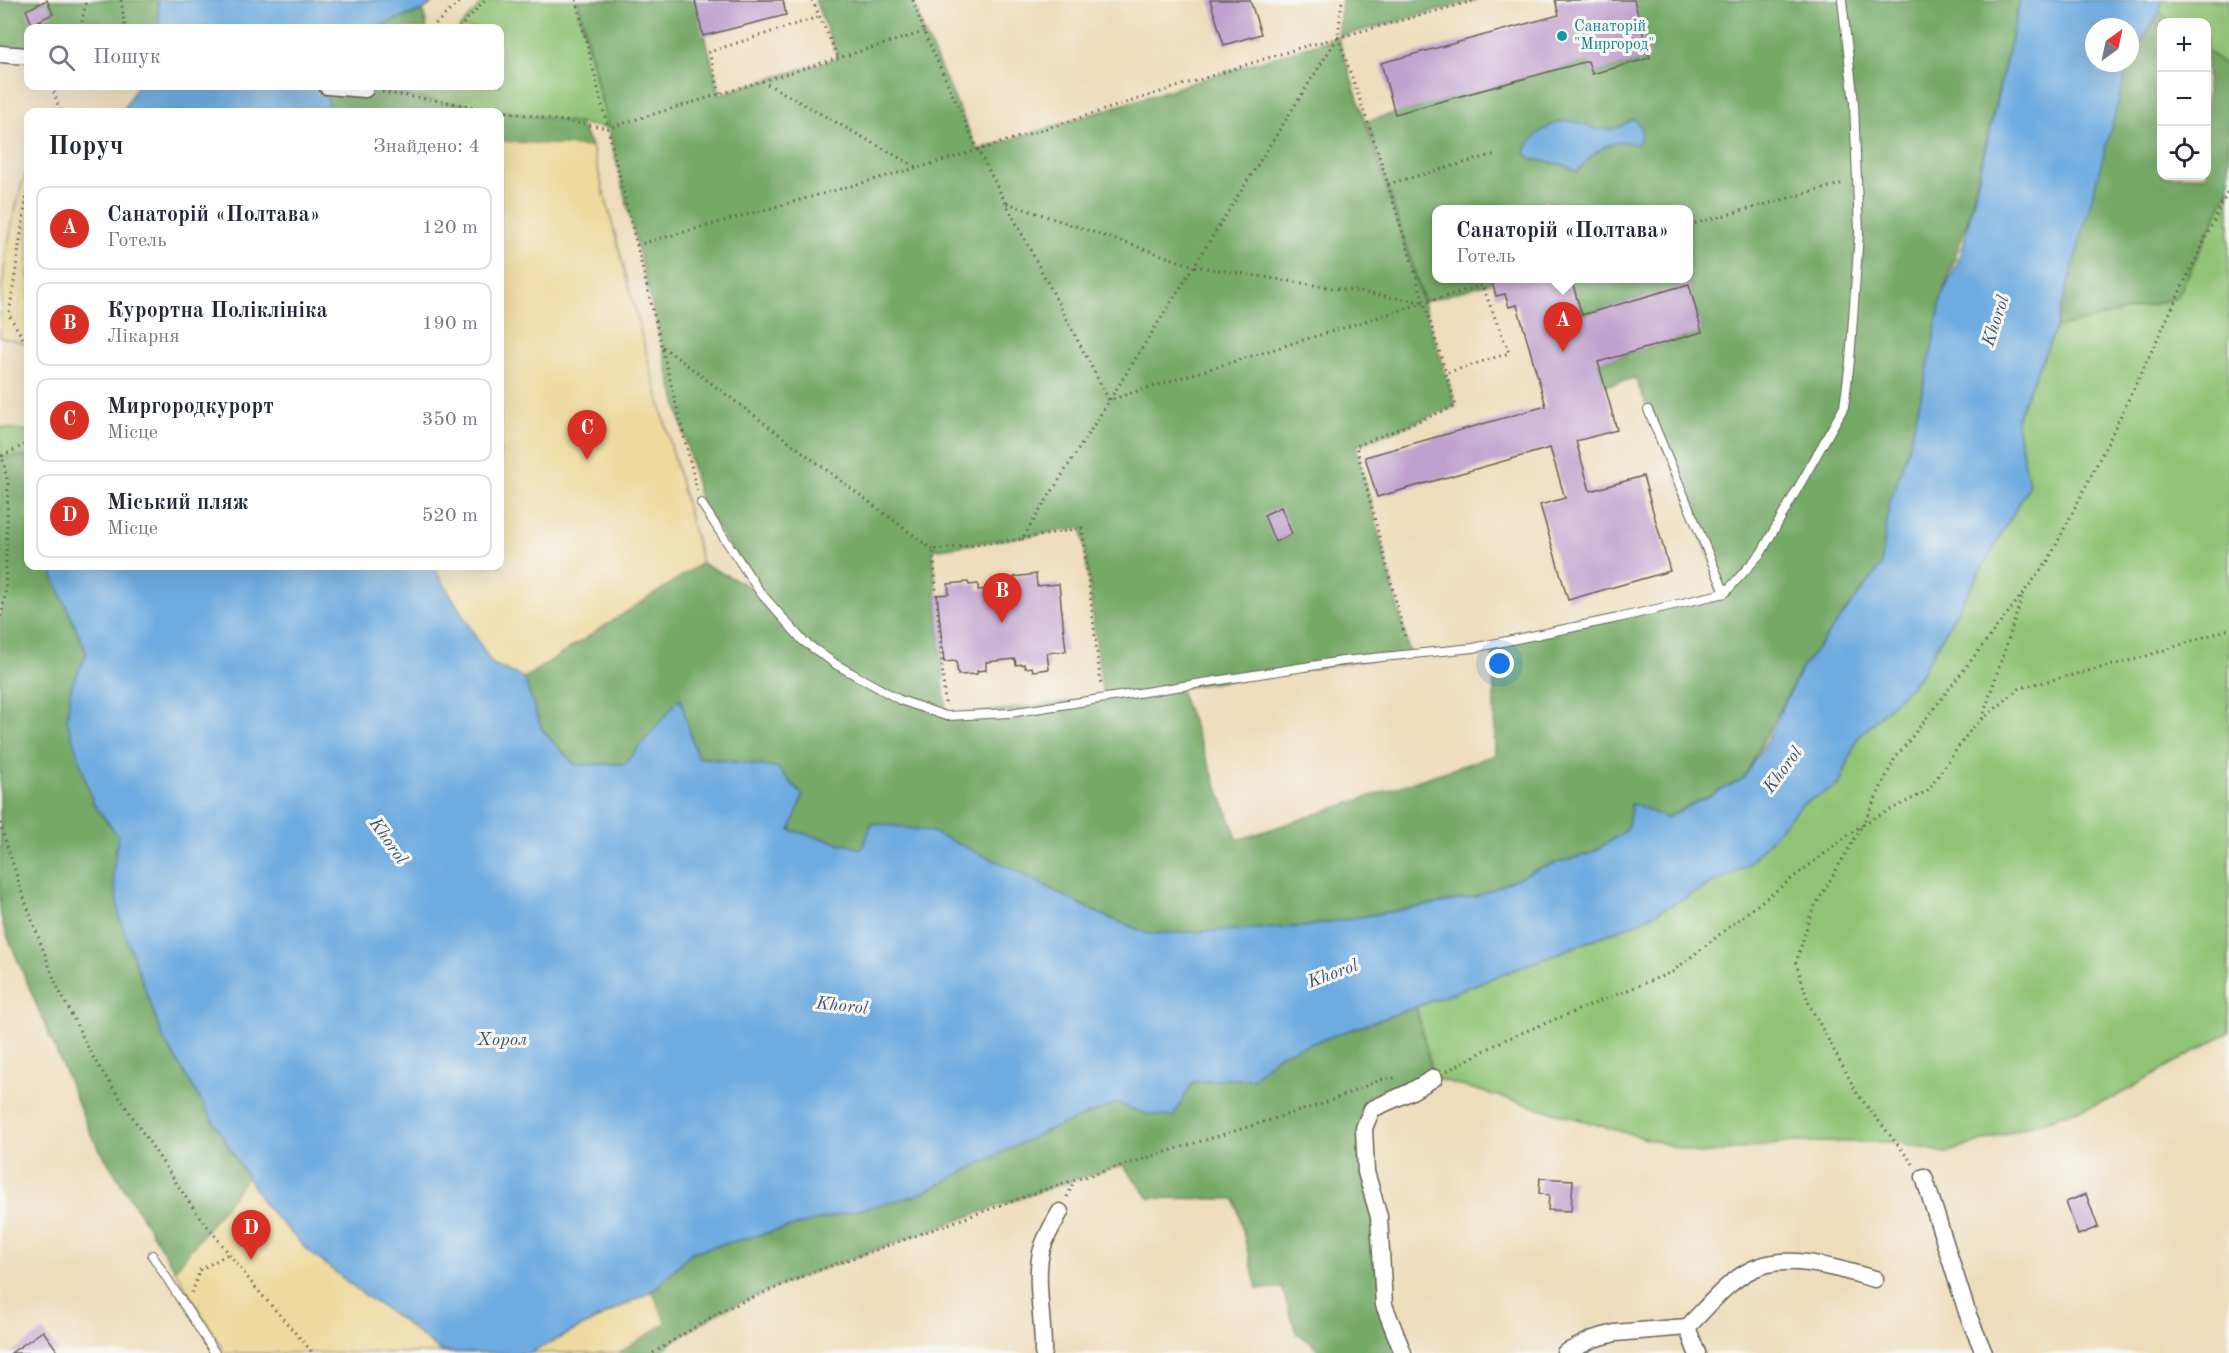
<!DOCTYPE html>
<html lang="uk">
<head>
<meta charset="utf-8">
<style>
  :root { --surface:#fff; --page:#f2f2f3; --text:#1f2937; --muted:#747a83; --line:#e0e1e3; --accent:#d93025 }
  body { margin:0; font-family:"Old Standard TT",serif; background:var(--page); color:var(--text) }
  .controls { position:absolute; right:18px; top:18px; display:grid; overflow:hidden; border-radius:12px; box-shadow:0 6px 24px #0002 }
  .controls button { width:54px; height:54px; display:grid; place-items:center; padding:0; border:0; border-bottom:2px solid var(--line); background:var(--surface); color:var(--text); font:30px sans-serif }
  .compass { position:absolute; left:2085px; top:18px; width:54px; height:54px; border-radius:50%; background:var(--surface); box-shadow:0 6px 24px #0002; rotate:33deg }
  .you { position:absolute; left:1500px; top:664px; width:21px; height:21px; margin:-15px; border:4px solid #fff; border-radius:50%; background:#1a73e8; box-shadow:0 0 0 9px #1a73e833 }
  .badge { display:grid; place-items:center; width:39px; height:39px; border-radius:50%; background:var(--accent); color:#fff; font-size:20px; font-weight:700 }
  .pin { position:absolute; translate:-50% -50px; filter:drop-shadow(0 2px 3px #0008) }
  .pin::after { content:''; position:absolute; top:32px; width:21px; height:18px; background:inherit; clip-path:polygon(0 0,100% 0,50% 100%) }
  .popup { position:absolute; left:1432px; top:205px; width:261px; height:78px; box-sizing:border-box; display:grid; place-content:center; border-radius:12px; background:var(--surface); filter:drop-shadow(0 2px 4px #0005); font-size:20px; white-space:nowrap; color:var(--muted) }
  .popup b { font-size:22px; color:var(--text) }
  .popup::after { content:''; position:absolute; left:50%; top:100%; margin-left:-12px; border:12px solid transparent; border-top-color:var(--surface) }
  .list { margin:0; padding:0; list-style:none }
  h2 { display:flex; justify-content:space-between; align-items:center; height:78px; margin:0; padding:0 24px; font-size:26px }
  h2 small { font-size:20px; font-weight:400; color:var(--muted) }
  .list li { display:grid; grid-template-columns:39px 1fr auto; gap:18px; align-items:center; box-sizing:border-box; height:84px; margin:0 12px 12px; padding:0 12px; border:2px solid var(--line); border-radius:12px }
  .list b { display:block; font-size:22px; white-space:nowrap }
  .list p { margin:0; font-size:20px; white-space:nowrap; color:var(--muted) }
  .list em { font-size:20px; font-style:normal; color:var(--muted) }
  .icon { flex:none; width:33px; height:33px; fill:none; stroke:currentColor; stroke-width:2; stroke-linecap:round; stroke-linejoin:round }
  .map { position:relative; flex:none; width:2229px; height:1353px; overflow:hidden }
  .search { position:absolute; background:var(--surface); box-shadow:0 6px 24px #0002; left:24px; top:24px; width:480px; height:66px; display:flex; align-items:center; gap:15px; box-sizing:border-box; padding:0 21px; border-radius:12px; color:var(--muted); font-size:22px }
  .panel { position:absolute; background:var(--surface); box-shadow:0 6px 24px #0002; left:24px; top:108px; width:480px; height:462px; border-radius:12px }
  .map>svg:first-child { display:block }
  .green { fill:#90c374; stroke:#567048; stroke-width:1.5 }
  .forest { fill:#74a966; stroke:#486241; stroke-width:1.5; fill-rule:evenodd }
  .sand { fill:#eeda9e; stroke:#857b5d; stroke-width:1.5 }
  .water { fill:#6eabe0; stroke:#45647e; stroke-width:1.5 }
  .building { fill:#c0a0ce }
  .lines { fill:none; stroke-linecap:round; stroke-linejoin:round }
  .lane-casing { stroke:#666054; stroke-width:10 }
  .street-casing { stroke:#666054; stroke-width:19 }
  .path { stroke:#666054; stroke-width:3; stroke-dasharray:1.5 4.5; stroke-linecap:butt }
  .lane { stroke:#fff; stroke-width:8 }
  .street { stroke:#fff; stroke-width:16 }
  .culture-dot { fill:#0f9aa8; stroke:#f6f6f2; stroke-width:2 }
  .labels { text-anchor:middle; dominant-baseline:central; stroke-width:6; stroke-linejoin:round; paint-order:stroke }
  .culture-label { font-size:16px; fill:#0d838f; stroke:#f6f6f2; text-anchor:start }
  .water-label { font-size:18px; font-style:italic; fill:#3d556a; stroke:#f6f6f2 }
</style>
</head>
<body>
<div class="map">
<svg width="2229" height="1353" viewBox="0 0 2229 1353">
  <rect width="100%" height="100%" fill="#f6f6f2"/>
  <filter id="ink" filterUnits="userSpaceOnUse"><feTurbulence type="fractalNoise" baseFrequency=".0167" numOctaves="2"/><feDisplacementMap in="SourceGraphic" scale="12" xChannelSelector="R" yChannelSelector="G"/><feConvolveMatrix kernelMatrix="1 2 1 2 8 2 1 2 1" color-interpolation-filters="sRGB"/></filter>
  <filter id="wash" filterUnits="userSpaceOnUse"><feTurbulence type="fractalNoise" baseFrequency=".008" numOctaves="4" result="noise"/><feDisplacementMap in="SourceGraphic" scale="24" xChannelSelector="R" yChannelSelector="G"/><feGaussianBlur stdDeviation="1.35" result="paint"/><feColorMatrix in="noise" values="0 0 0 0 0 0 0 0 0 0 0 0 0 0 0 0 0 1.4 0 .05"/><feComposite in="paint" operator="in"/></filter>
  <g filter="url(#wash)">
    <rect width="100%" height="100%" fill="#edb"/>
    <g class="green">
      <path d="M485 0H576L608 128 365 89 374 86H500V28H459Z"/>
      <path d="M2162 0H2229V69L2207 50 2206 22H2173L2160 12Z"/>
      <path d="M2229 189V1032L2112 1099 1946 1153 1896 1142H1795L1700 1154 1434 1078 1416 1007 1637 923 1748 865 1802 804 1839 785 1857 739 1920 676 2029 486 2016 419 2056 328 2177 298Z"/>
      <path d="M0 427 28 431V457L0 456Z"/>
    </g>
    <g class="forest">
      <path d="M0 0H158L159 28H28V56L0 54Z"/>
      <path d="M578 0H696L720 94 838 58 815 0H913L924 32 978 150 1338 37 1342 0H1477L1338 37 1456 406 1356 446 1410 654 1179 688 1238 840 1495 755 1493 644 1725 593 1635 378 1588 390 1582 367 1702 332 1689 285 1567 319 1575 293 1571 279 1689 278V210L1552 209 1548 200 1513 209 1437 210V278L1491 279 1492 282 1424 302 1367 121 1588 61 1592 74 1649 58 1633 0H2020L1967 222 1942 296 1930 359 1909 447 1889 505 1881 566 1802 668 1743 779 1666 818 1627 830 1592 853 1476 897 1302 927 1201 933 1149 934 1093 911 1011 868 862 849 789 830 778 768 697 757 625 764 575 765 542 730 524 678 702 563 758 591 701 503 608 128ZM1082 528 1103 698 946 716 933 550Z"/>
      <path d="M423 10 427 28H373Z"/>
      <path d="M2160 12 2173 22H2162V176H2206L2207 50 2229 69V189L2177 298 2056 328 2130 58Z"/>
      <path d="M327 86H374L366 89 579 123 592 147 500 141V112H328Z"/>
      <path d="M0 456 28 457V566H52L53 576 87 653 71 687 93 803 118 836 113 874 163 1038 248 1177 175 1270 92 1137 3 925 0 910Z"/>
      <path d="M1416 1007 1434 1078 1372 1109 1364 1128 1384 1305 1403 1353H1324L1296 1332 1282 1288 1257 1289 1235 1199 1149 1198 1123 1165 1052 1187 811 1273 723 1310 676 1339 659 1353H593L665 1323 652 1291 692 1252 767 1233 1041 1133 1117 1102 1146 1114 1193 1082 1226 1079H1252L1277 1055Z"/>
    </g>
    <g class="sand">
      <path d="M500 141 592 147 702 563 524 678 492 664 433 566H500Z"/>
      <path d="M28 165V344L0 337C0 279 10 219 28 165Z"/>
      <path d="M248 1177 263 1203 363 1294 400 1319 439 1350 452 1353H225L175 1270Z"/>
      <path d="M652 1291 666 1323 619 1353H530Z"/>
    </g>
    <g class="water">
      <path d="M158 0H436L423 10 373 28H159Z"/>
      <path d="M2020 0H2162L2160 12 2130 59V27H2094V63H2129L2056 328 2016 419 2029 486 1920 676 1857 739 1839 785 1802 804 1748 865 1637 923 1416 1007 1278 1055 1252 1079H1226L1193 1082 1173 1117 1146 1114 1117 1103 1041 1133 918 1195 692 1252 652 1291 530 1353H452L439 1350 400 1319 363 1294 306 1249 263 1203 163 1038 120 920 113 874 118 836 93 803 67 720 71 687 87 653 53 576 52 566H433L492 664 524 678 542 730 575 765 625 764 680 698 697 757 778 768 803 796 790 830 862 849 872 823 930 831 1011 868 1093 911 1149 934 1302 927 1476 897 1540 868 1592 853 1627 830 1632 803 1666 818 1743 779 1766 742 1802 668 1881 566 1889 505 1909 447 1930 359 1942 296 1961 254Z"/>
      <path d="M137 86H327L328 112H122Z"/>
      <path d="M1634 119C1643 124 1642 136 1638 144 1632 145 1626 141 1620 142 1602 144 1588 159 1577 172L1565 165 1532 159 1525 153C1527 143 1534 137 1542 131 1577 107 1583 134 1613 129 1621 128 1626 122 1634 119Z"/>
    </g>
    <g id="blocks">
      <g class="building">
        <path d="M47 0 53 14 32 24 26 10Z"/>
        <path d="M695 0H783L786 15 703 36Z"/>
        <path d="M1210 0H1250L1261 34 1224 45Z"/>
        <path d="M1555 0H1634L1650 58 1592 74 1588 61 1395 114 1381 63 1559 15Z"/>
        <path d="M1491 279H1571L1582 315 1689 284 1702 332 1598 362 1617 430 1576 441 1590 491 1643 476 1670 571 1568 600 1540 505 1565 498 1550 448 1377 497 1365 457 1546 406 1517 305 1509 307 1505 294 1496 296Z"/>
        <path d="M1281 507 1292 534 1275 542 1264 515Z"/>
        <path d="M1036 574 1037 586 1059 584 1066 651 1047 653 1049 669 1033 671 1032 667 1025 668 1024 664 1016 665 1015 659 986 662V670L977 671V674L958 675 956 661 944 662 937 595 949 594 948 584 968 582 969 585 978 584V590L1007 587 1006 582 1014 581V577Z"/>
        <path d="M1540 1178 1573 1180 1571 1211 1548 1210 1549 1196 1539 1193Z"/>
        <path d="M2086 1194 2098 1227 2078 1235 2066 1202Z"/>
        <path d="M43 1331 59 1353H11Z"/>
      </g>
    </g>
  </g>
  <g filter="url(#ink)">
    <use href="#blocks" fill-opacity="0" stroke="#666054" stroke-width="1.5"/>
    <g class="lines">
      <g class="lane-casing">
        <g id="lane">
          <path d="M1648 410 1725 593"/>
          <path d="M701 503 760 592 803 641 837 665 900 700 946 716 1010 713 1343 661 1473 648 1618 618 1725 593 1761 553 1844 407 1850 361 1859 233 1854 103 1842 0"/>
          <path d="M152 1255 215 1353"/>
        </g>
      </g>
      <g class="street-casing">
        <g id="street">
          <path d="M0 54 28 56"/>
          <path d="M327 86 365 89"/>
          <path d="M1924 1177 1968 1315 1984 1353"/>
          <path d="M1687 1327 1697 1353"/>
          <path d="M1043 1353C1044 1322 1033 1273 1043 1246 1047 1234 1054 1223 1060 1212"/>
          <path d="M1403 1353 1384 1305 1379 1217 1366 1172 1364 1128 1372 1109 1410 1092 1434 1078"/>
          <path d="M1565 1353 1593 1339 1615 1333 1687 1327C1707 1308 1727 1281 1753 1269 1790 1252 1838 1269 1875 1279"/>
        </g>
      </g>
      <g class="path">
        <path d="M121 0 125 28"/>
        <path d="M576 0 698 493"/>
        <path d="M812 0 838 57"/>
        <path d="M913 0 924 32 978 150 1109 400 1482 285 1509 353 1446 373"/>
        <path d="M40 28 41 20"/>
        <path d="M81 28 86 0"/>
        <path d="M431 28 461 0"/>
        <path d="M459 28 485 0"/>
        <path d="M1338 37 1379 155 1456 406 1356 446 1406 641"/>
        <path d="M762 81 918 168 978 150 1299 48 1477 0"/>
        <path d="M52 86 60 112"/>
        <path d="M382 92 608 128 924 32"/>
        <path d="M720 94 709 52 818 17"/>
        <path d="M1388 184 1496 154"/>
        <path d="M28 186 9 315 28 347"/>
        <path d="M1007 203 1194 266 1422 302"/>
        <path d="M1689 225 1844 183"/>
        <path d="M637 245 916 168"/>
        <path d="M663 347 933 550"/>
        <path d="M0 456H2L8 483 5 596 0 620"/>
        <path d="M2 456 26 444 28 431"/>
        <path d="M1022 539 1082 528 1101 686"/>
        <path d="M945 703 933 550 1022 539 1338 37 1342 0"/>
        <path d="M1982 719 2022 597"/>
        <path d="M0 823 22 893 56 984 94 1059 191 1205 255 1287 313 1353"/>
        <path d="M1447 1071 1504 1040 1672 972 1752 909 1863 824 1894 760 2048 561 2110 438 2229 189"/>
        <path d="M1913 1164 1858 1095 1809 1004 1796 963 1811 913 1863 824 1927 791 1972 728 2020 688 2140 658 2229 629"/>
        <path d="M1067 1197 1074 1181"/>
        <path d="M192 1293 200 1270 228 1254"/>
        <path d="M653 1353 723 1310 811 1273 1052 1187 1322 1104 1385 1078H1398"/>
      </g>
      <use href="#lane" class="lane"/>
      <use href="#street" class="street"/>
    </g>
  </g>
  <circle class="culture-dot" cx="1562" cy="36" r="6"/>
  <g class="labels">
    <g class="culture-label">
      <text x="1574" y="27">Санаторій<tspan x="1574" dy="18">"Миргород"</tspan></text>
    </g>
    <g class="water-label">
      <text transform="translate(1996 321) rotate(-72)">Khorol</text>
      <text transform="translate(1783 770) rotate(-53)">Khorol</text>
      <text transform="translate(388 841) rotate(55)">Khorol</text>
      <text transform="translate(1333 974) rotate(-20)">Khorol</text>
      <text transform="translate(842 1006) rotate(6)">Khorol</text>
      <text x="502" y="1040">Хорол</text>
    </g>
  </g>
</svg>
<div class="controls">
<button>+</button>
<button>−</button>
<button><svg class="icon" aria-label="locate" viewBox="0 0 24 24"><circle cx="12" cy="12" r="6"/><path d="M12 2v4M12 18v4M2 12h4M18 12h4"/></svg></button>
</div>
<svg class="compass" viewBox="-18 -18 36 36"><path d="M0-13l5 13h-10z" fill="#e53935"/><path d="M0 13l5-13h-10z" fill="#747a83"/></svg>
<div class="you"></div>
<div class="pin badge" style="left:1563px;top:352px">A</div>
<div class="popup"><b>Санаторій «Полтава»</b>Готель</div>
<div class="pin badge" style="left:1002px;top:623px">B</div>
<div class="pin badge" style="left:587px;top:460px">C</div>
<div class="pin badge" style="left:251px;top:1260px">D</div>
<div class="search"><svg class="icon" aria-label="search" viewBox="0 0 24 24"><circle cx="10" cy="10" r="6"/><path d="M15 15l6 6"/></svg>Пошук</div>
<section class="panel">
<h2>Поруч<small>Знайдено: 4</small></h2>
<ul class="list">
<li><span class="badge">A</span><div><b>Санаторій «Полтава»</b><p>Готель</p></div><em>120 m</em></li>
<li><span class="badge">B</span><div><b>Курортна Поліклініка</b><p>Лікарня</p></div><em>190 m</em></li>
<li><span class="badge">C</span><div><b>Миргородкурорт</b><p>Місце</p></div><em>350 m</em></li>
<li><span class="badge">D</span><div><b>Міський пляж</b><p>Місце</p></div><em>520 m</em></li>
</ul>
</section>
</div>
</body>
</html>
